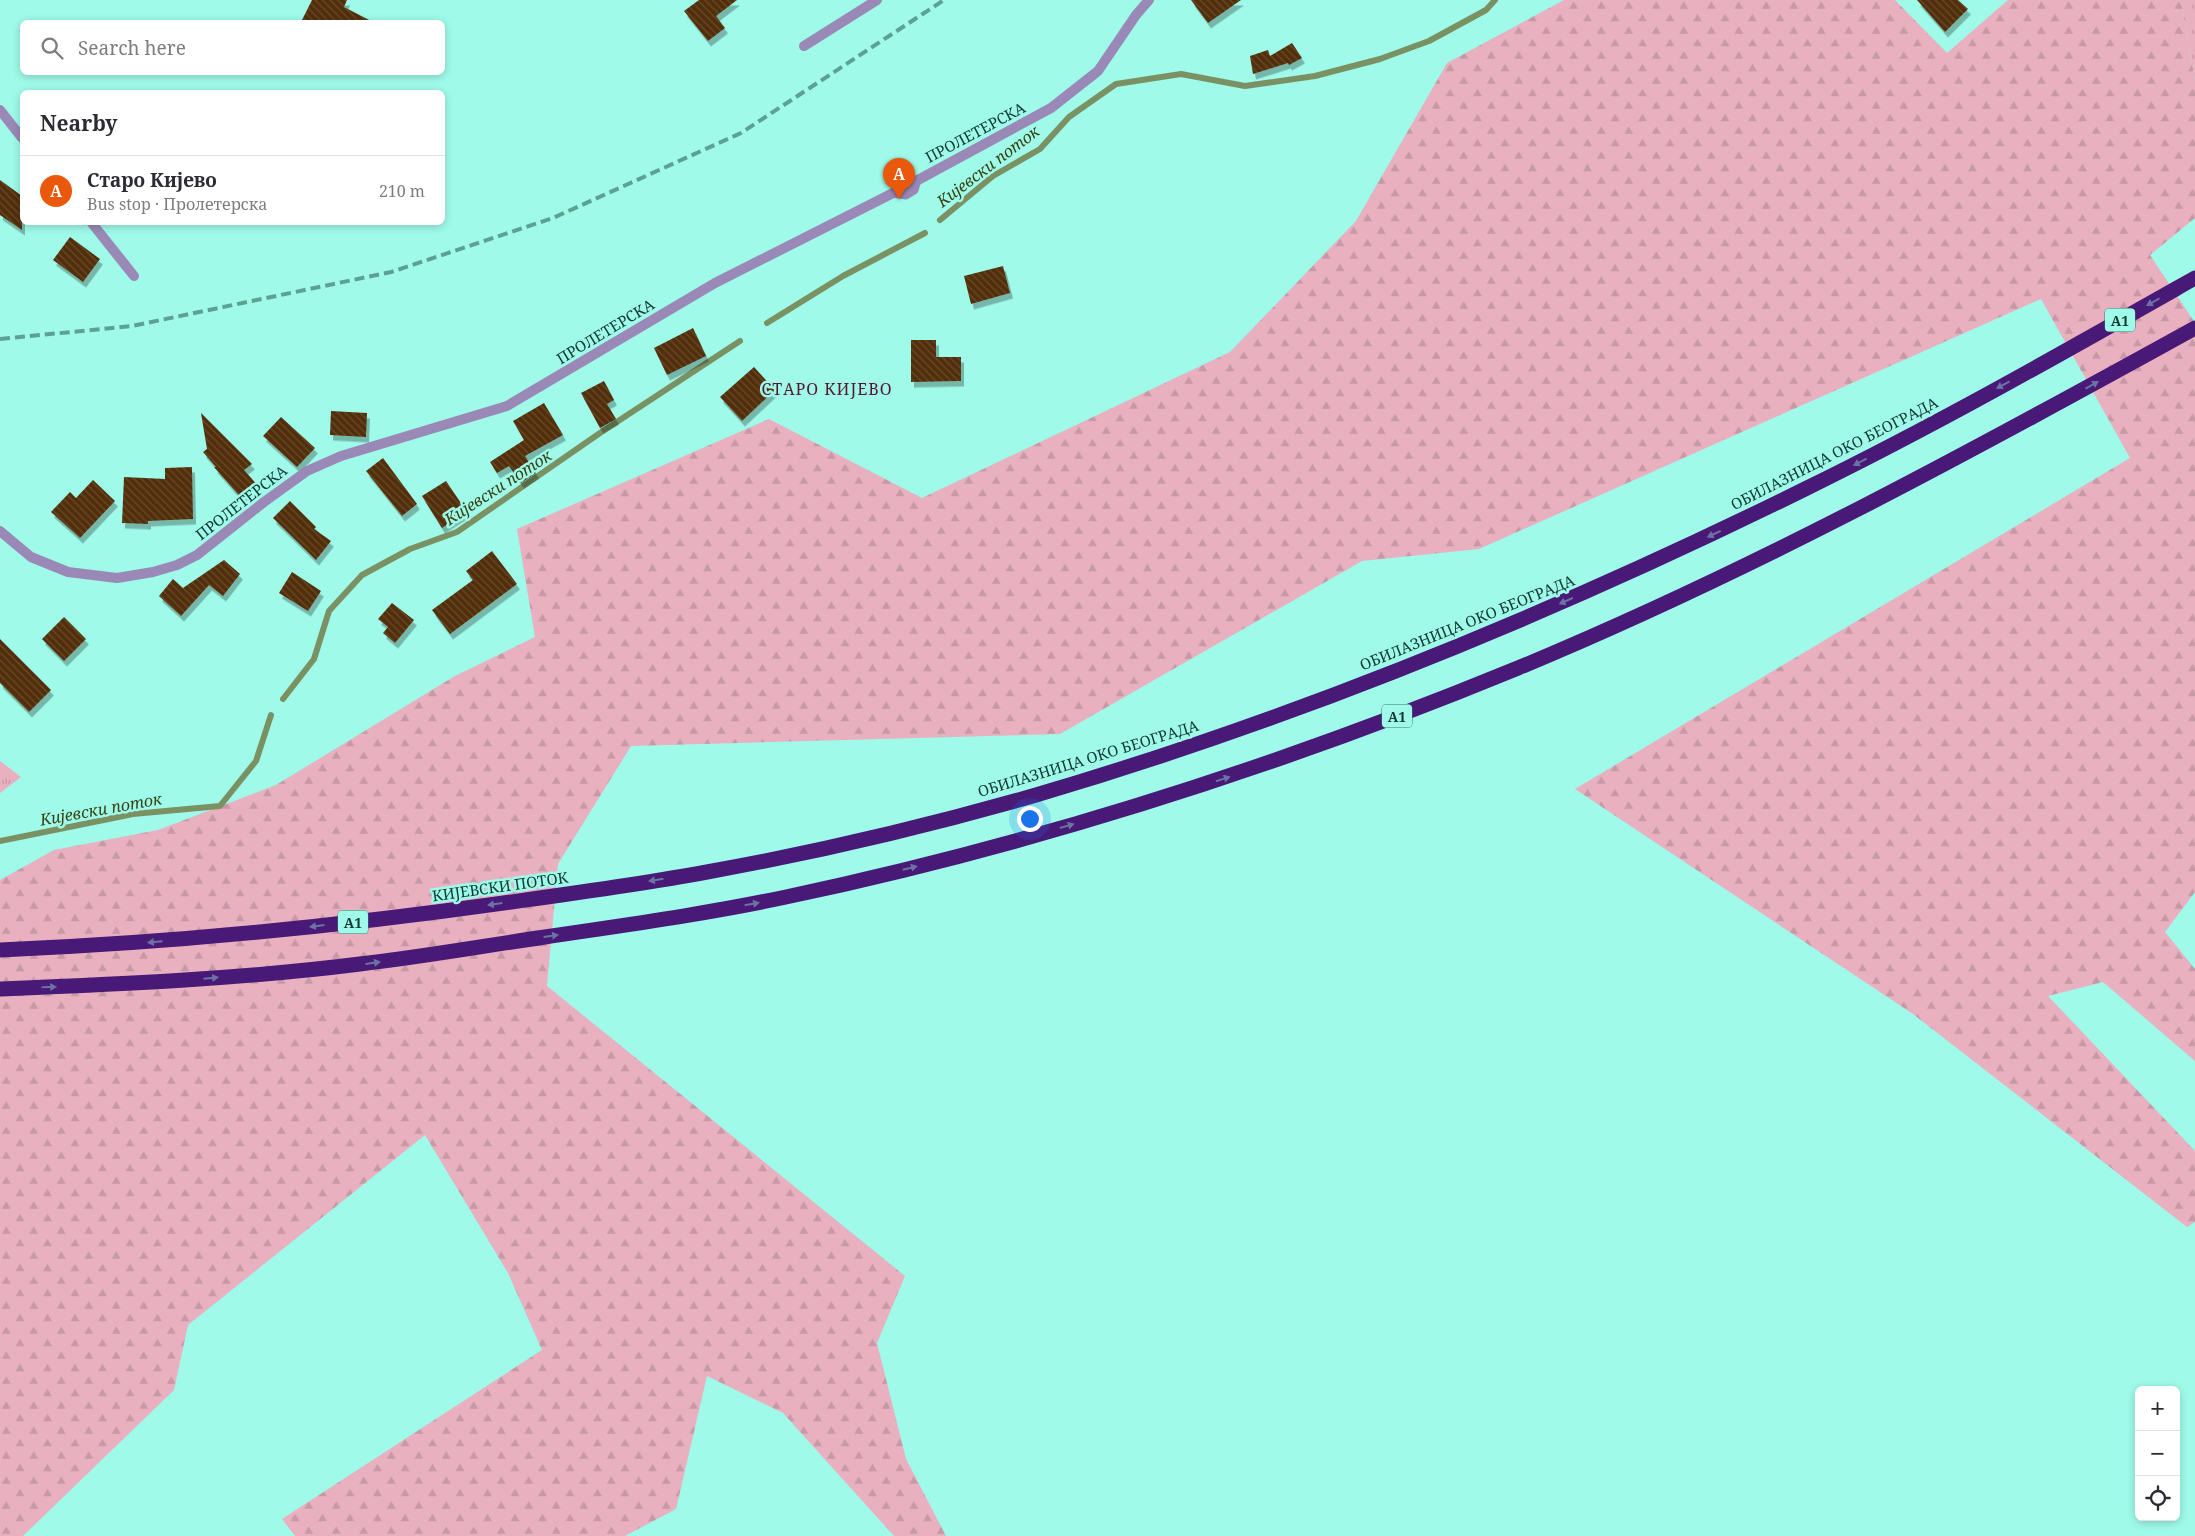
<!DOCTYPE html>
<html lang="en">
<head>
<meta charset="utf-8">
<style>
  :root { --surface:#fff; --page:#f7f7f7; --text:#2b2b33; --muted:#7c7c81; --line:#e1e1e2; --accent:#ea580c }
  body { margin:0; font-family:"Noto Serif",serif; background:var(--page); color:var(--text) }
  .controls { position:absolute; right:15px; bottom:15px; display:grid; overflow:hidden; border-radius:8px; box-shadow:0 2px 8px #0003 }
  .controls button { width:45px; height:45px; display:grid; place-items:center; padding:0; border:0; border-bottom:1px solid var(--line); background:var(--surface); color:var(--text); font:25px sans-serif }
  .you { position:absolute; left:1029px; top:818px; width:18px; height:18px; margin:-12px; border:4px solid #fff; border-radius:50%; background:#1a73e8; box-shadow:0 0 0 8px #1a73e833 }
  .badge { display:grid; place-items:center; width:32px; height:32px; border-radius:50%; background:var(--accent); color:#fff; font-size:16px; font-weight:700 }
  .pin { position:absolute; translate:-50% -41px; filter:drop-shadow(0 1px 2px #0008) }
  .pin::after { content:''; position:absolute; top:26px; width:18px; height:15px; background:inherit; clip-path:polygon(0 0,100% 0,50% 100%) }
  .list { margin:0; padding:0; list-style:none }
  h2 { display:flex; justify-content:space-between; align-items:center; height:65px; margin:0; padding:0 20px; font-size:21px }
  h2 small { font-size:16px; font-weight:400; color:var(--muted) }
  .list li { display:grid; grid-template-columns:32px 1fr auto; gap:15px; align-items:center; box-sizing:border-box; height:70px; padding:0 20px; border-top:1px solid var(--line) }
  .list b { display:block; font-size:19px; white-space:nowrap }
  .list p { margin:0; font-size:16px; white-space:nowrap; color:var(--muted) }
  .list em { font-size:16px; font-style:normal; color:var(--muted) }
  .icon { flex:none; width:28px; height:28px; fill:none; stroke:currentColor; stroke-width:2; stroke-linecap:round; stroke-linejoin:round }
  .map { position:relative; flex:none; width:2195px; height:1536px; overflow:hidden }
  .search { position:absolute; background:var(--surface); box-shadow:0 2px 8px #0003; left:20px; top:20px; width:425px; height:55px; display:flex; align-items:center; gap:12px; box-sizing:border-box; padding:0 18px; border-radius:8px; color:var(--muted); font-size:19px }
  .panel { position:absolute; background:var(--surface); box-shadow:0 2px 8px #0003; left:20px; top:90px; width:425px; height:135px; border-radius:8px }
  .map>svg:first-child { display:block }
  .grass { fill:url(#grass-tufts) }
  .forest { fill:url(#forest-firs) }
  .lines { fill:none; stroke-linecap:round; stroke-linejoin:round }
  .stream { stroke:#7a9263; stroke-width:6 }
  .building { fill:url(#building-back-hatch); filter:url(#shadow) }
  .service { stroke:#9a89b6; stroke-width:9 }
  .minor { stroke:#9a89b6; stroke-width:10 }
  .motorway { stroke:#481977; stroke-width:15 }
  .rail { stroke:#5da094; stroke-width:4; stroke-dasharray:10 5; stroke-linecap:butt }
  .oneway { fill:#6b73a5 }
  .labels { text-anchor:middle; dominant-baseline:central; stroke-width:5; stroke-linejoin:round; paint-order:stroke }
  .shield { fill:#9ffae9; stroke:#3c7269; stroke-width:1 }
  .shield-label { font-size:14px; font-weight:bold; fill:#113832 }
  .street-label { font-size:15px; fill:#113832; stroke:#9ffae9 }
  .water-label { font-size:16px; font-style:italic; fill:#374111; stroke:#9ffae9 }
  .neighbourhood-label { font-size:16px; letter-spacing:1px; fill:#58152f; stroke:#9ffae9 }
</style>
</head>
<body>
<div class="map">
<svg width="2195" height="1536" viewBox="0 0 2195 1536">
  <defs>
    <pattern id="grass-tufts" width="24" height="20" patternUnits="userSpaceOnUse" patternTransform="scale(1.25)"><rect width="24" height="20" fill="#e9b0bf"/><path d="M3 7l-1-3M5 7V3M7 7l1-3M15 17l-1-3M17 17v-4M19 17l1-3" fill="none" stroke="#c798a5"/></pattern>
    <pattern id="forest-firs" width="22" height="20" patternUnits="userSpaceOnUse" patternTransform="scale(1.25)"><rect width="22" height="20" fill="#e9b0bf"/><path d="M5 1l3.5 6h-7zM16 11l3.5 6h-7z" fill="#c798a5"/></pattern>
    <pattern id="building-back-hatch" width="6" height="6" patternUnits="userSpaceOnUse" patternTransform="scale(1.25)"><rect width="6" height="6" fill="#522e08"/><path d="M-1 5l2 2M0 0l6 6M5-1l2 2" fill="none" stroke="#664c2d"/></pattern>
    <filter id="shadow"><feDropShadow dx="3" dy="5.5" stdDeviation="0" flood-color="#0004"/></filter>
  </defs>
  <rect width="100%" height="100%" fill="#9ffae9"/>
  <g class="grass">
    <path d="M2179 0H2195V81L2182 7Z"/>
    <path d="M0 761 21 777 0 793Z"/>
  </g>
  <path class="forest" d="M1564 0H1895L1947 53 2008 0H2179L2182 7 2195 81V218L2150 255 2195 323V892L2165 932 2195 969V1061L2103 982 2048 996 2195 1151V1222L2187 1227 1913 1014 1575 789 2130 458 2041 299 1479 549 1362 561 1060 734 631 746 558 864 547 986 905 1276 877 1343 906 1459 946 1536H894L783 1413 707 1376 676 1509 625 1536H295L282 1519 542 1350 508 1273 425 1135 188 1325 174 1390 23 1536H0V880L54 850 158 830 276 785 455 676 535 637 517 529 769 419 922 498 1230 352 1356 221 1447 63Z"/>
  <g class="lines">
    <g class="stream">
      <path d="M940 220 993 176 1040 149 1069 117 1116 84 1181 74 1245 86 1315 76 1380 59 1429 41 1486 10 1495 0"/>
      <path d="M767 323 843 276 925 233"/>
      <path d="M283 699 314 659 329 611 362 575 410 549 457 532 600 433 740 341"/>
      <path d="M0 841 133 814 220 806 256 761 271 715"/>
    </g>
  </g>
  <g class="building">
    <path d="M312 0H347L344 7 373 22H301Z"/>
    <path d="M699 0H737L716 16 725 28 708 41 684 11Z"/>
    <path d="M1191 0H1241L1208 23Z"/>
    <path d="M1917 0H1958L1968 9 1945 32Z"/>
    <path d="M1292 43 1302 58 1289 65 1288 63 1253 74 1250 56 1268 50 1270 56Z"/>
    <path d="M0 180 22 196V230L0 215Z"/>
    <path d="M70 237 100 259 83 282 53 260Z"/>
    <path d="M1003 266 1010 293 971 304 964 276Z"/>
    <path d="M693 328 706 356 667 375 654 348Z"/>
    <path d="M911 340H936V357H961V381L911 382Z"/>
    <path d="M754 367 775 390 742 421 720 397Z"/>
    <path d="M604 381 614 400 607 404 616 419 600 428 581 393Z"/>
    <path d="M544 403 563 435 525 456 536 473 521 483 509 466 497 473 490 462 524 440 513 421Z"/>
    <path d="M331 411 367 413 366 437 330 435Z"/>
    <path d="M201 413 252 464 244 470 259 487 244 501 214 467H216L203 452 207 449Z"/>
    <path d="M281 417 315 448 297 467 263 436Z"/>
    <path d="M383 458 417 504 402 516 366 471Z"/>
    <path d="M192 467 193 519 148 521V524L122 523 124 477 165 479V468Z"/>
    <path d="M93 480 115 501 80 538 51 512 70 492 76 498Z"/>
    <path d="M446 481 467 512 442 528 422 496Z"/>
    <path d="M290 501 316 527 314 529 331 541 316 560 273 518Z"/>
    <path d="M492 551 517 584 450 634 432 610 473 580 466 571Z"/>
    <path d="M224 560 240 574 223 596 209 585 181 616 159 596 173 579 183 588Z"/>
    <path d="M292 572 321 591 308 611 279 593Z"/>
    <path d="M392 603 414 620 395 643 383 633 388 627 378 619Z"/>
    <path d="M64 617 86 639 64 661 42 639Z"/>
    <path d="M0 639 51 690 29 712 0 683Z"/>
  </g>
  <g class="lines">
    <path class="service" d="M907 179 917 180 914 190 906 195 894 193 899 183Z"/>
    <g class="minor">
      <path d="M804 46 877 0"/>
      <path d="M0 110 22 138"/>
      <path d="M91 222 134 276"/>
      <path d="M0 531 31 557 68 572 117 578 153 572 177 565 197 555 264 502 307 471 341 456 507 406 715 283 905 187 1051 108 1098 71 1136 15 1149 0"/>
    </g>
    <g class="motorway">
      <path d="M0 950C171 943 341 926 511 902 576 893 642 884 707 872 818 852 928 826 1036 795 1301 717 1558 611 1805 489 1938 424 2066 351 2195 278"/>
      <path d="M0 989C120 984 241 979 360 964 422 957 483 946 545 937 625 925 706 914 786 897 1037 844 1282 765 1518 668 1752 571 1974 450 2195 328"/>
    </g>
    <path class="rail" d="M0 339 132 326 391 272 553 218 741 133 944 0"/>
  </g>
  <defs><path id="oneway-solid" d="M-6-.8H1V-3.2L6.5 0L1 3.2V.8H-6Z" transform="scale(1.25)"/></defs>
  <g class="oneway">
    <use href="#oneway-solid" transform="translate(2153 302) rotate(151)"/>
    <use href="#oneway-solid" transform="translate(2003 385) rotate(152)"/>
    <use href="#oneway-solid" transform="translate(2092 385) rotate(-29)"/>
    <use href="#oneway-solid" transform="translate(1860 462) rotate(153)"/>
    <use href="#oneway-solid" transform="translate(1714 534) rotate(155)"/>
    <use href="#oneway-solid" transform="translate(1566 601) rotate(156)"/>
    <use href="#oneway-solid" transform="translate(1223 779) rotate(-18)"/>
    <use href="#oneway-solid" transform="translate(1067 826) rotate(-16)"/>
    <use href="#oneway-solid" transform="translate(910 868) rotate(-14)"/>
    <use href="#oneway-solid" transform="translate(656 880) rotate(171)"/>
    <use href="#oneway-solid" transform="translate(495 904) rotate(172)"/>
    <use href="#oneway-solid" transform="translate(752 904) rotate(-10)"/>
    <use href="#oneway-solid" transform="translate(317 926) rotate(173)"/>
    <use href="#oneway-solid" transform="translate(551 936) rotate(-8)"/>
    <use href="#oneway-solid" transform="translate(155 942) rotate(175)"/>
    <use href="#oneway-solid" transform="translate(373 963) rotate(-8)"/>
    <use href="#oneway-solid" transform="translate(211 978) rotate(-5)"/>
    <use href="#oneway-solid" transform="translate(49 987) rotate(-2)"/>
  </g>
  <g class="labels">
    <g class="shield">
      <rect x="2105" y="308.5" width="30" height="23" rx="4"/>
      <rect x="1382" y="704.5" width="30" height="23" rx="4"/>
      <rect x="338" y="910.5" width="30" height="23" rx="4"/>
    </g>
    <g class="shield-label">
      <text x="2120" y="320">A1</text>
      <text x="1397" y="716">A1</text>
      <text x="353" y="922">A1</text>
    </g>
    <g class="street-label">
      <text transform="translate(975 132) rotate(-28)">ПРОЛЕТЕРСКА</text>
      <text transform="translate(605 331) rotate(-31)">ПРОЛЕТЕРСКА</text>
      <text transform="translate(1834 453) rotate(-27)">ОБИЛАЗНИЦА ОКО БЕОГРАДА</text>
      <text transform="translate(241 502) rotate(-38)">ПРОЛЕТЕРСКА</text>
      <text transform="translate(1467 622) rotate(-22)">ОБИЛАЗНИЦА ОКО БЕОГРАДА</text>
      <text transform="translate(1088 758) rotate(-17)">ОБИЛАЗНИЦА ОКО БЕОГРАДА</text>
      <text transform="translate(500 886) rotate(-8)">КИЈЕВСКИ ПОТОК</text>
    </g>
    <g class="water-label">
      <text transform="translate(988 166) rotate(-37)">Кијевски поток</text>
      <text transform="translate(498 487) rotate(-33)">Кијевски поток</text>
      <text transform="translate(101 809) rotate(-10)">Кијевски поток</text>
    </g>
    <g class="neighbourhood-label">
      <text x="827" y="389">СТАРО КИЈЕВО</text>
    </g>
  </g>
</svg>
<div class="controls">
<button>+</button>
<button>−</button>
<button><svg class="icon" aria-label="locate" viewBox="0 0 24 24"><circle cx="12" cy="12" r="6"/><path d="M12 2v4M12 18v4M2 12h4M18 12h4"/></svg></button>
</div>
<div class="you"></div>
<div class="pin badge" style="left:899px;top:199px">A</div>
<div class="search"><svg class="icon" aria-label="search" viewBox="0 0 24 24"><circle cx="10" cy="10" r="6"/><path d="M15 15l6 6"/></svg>Search here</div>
<section class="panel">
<h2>Nearby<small></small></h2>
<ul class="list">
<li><span class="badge">A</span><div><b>Старо Кијево</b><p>Bus stop · Пролетерска</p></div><em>210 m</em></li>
</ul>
</section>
</div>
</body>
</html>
